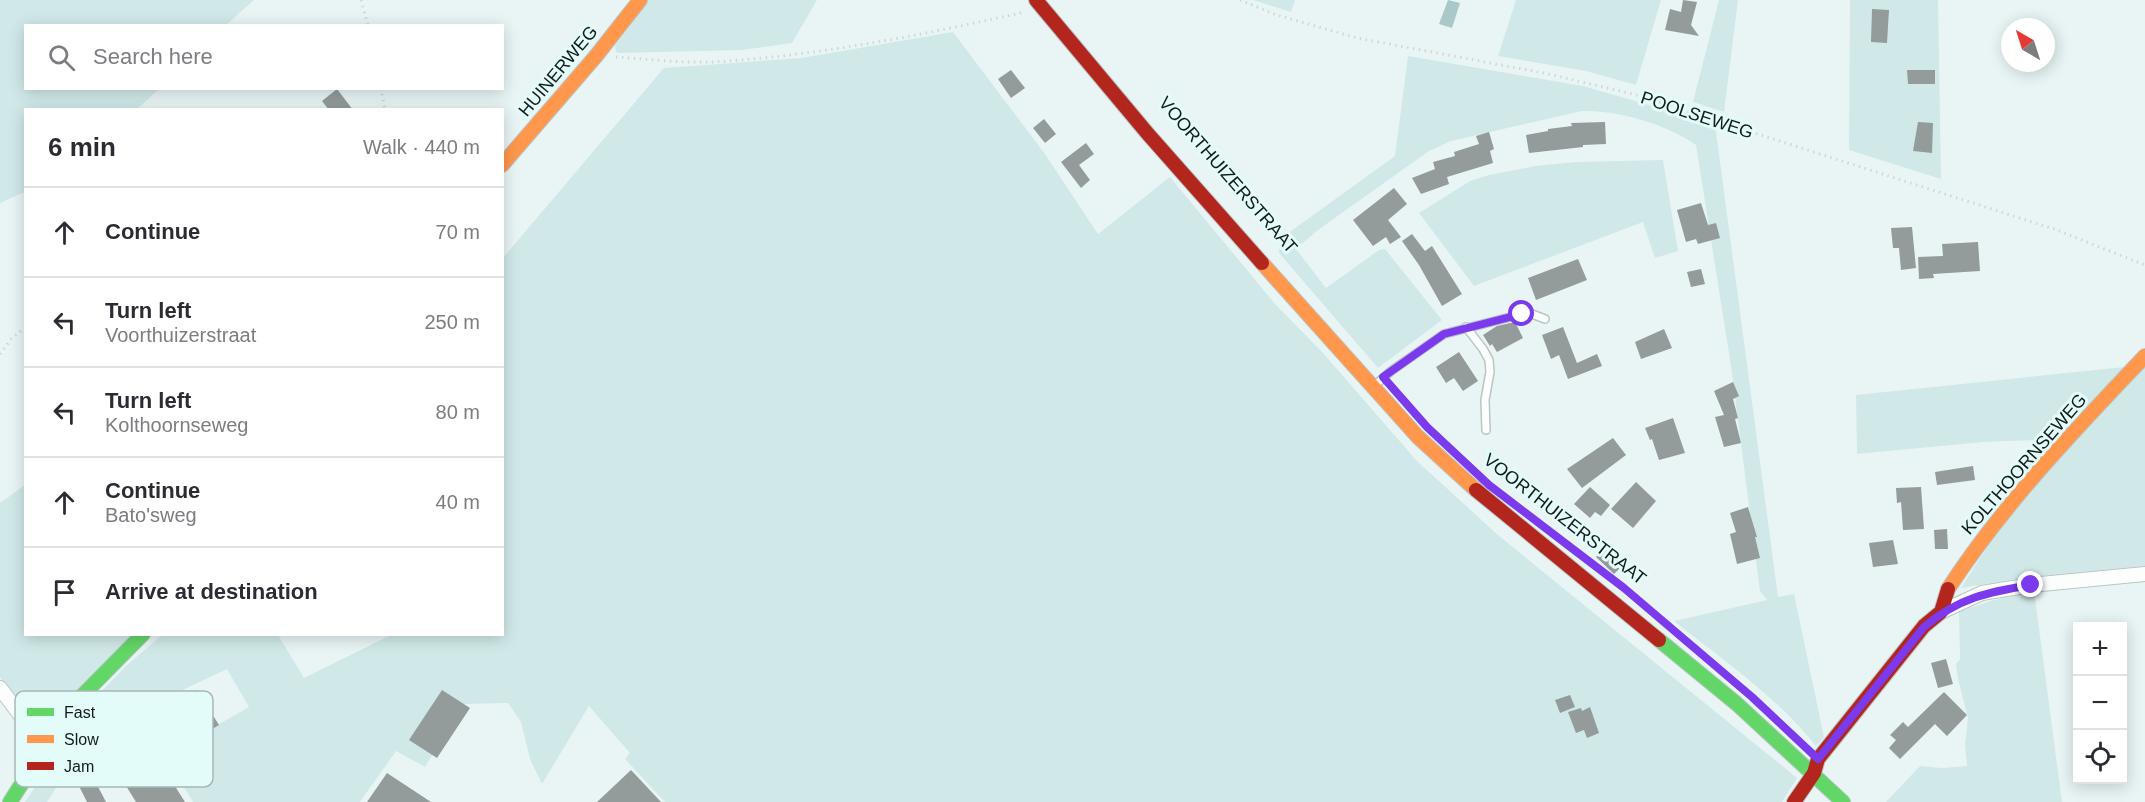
<!DOCTYPE html>
<html lang="en">
<head>
<meta charset="utf-8">
<style>
  :root { --surface:#fff; --page:#f7f7f7; --text:#2b2b33; --muted:#7c7c81; --line:#e1e1e2 }
  body { margin:0; font-family:Helvetica,sans-serif; background:var(--page); color:var(--text) }
  .controls { position:absolute; right:18px; bottom:18px; display:grid; overflow:hidden; border-radius:0px; box-shadow:0 3px 15px #0003 }
  .controls button { width:54px; height:54px; display:grid; place-items:center; padding:0; border:0; border-bottom:2px solid var(--line); background:var(--surface); color:var(--text); font:30px sans-serif }
  .compass { position:absolute; left:2001px; top:18px; width:54px; height:54px; border-radius:50%; background:var(--surface); box-shadow:0 3px 15px #0003; rotate:321deg }
  .stop { position:absolute; width:18px; height:18px; margin:-14px; border:4px solid #7c3aed; border-radius:50%; background:#fff }
  .stop.end { background:#7c3aed; border-color:#fff; box-shadow:0 2px 6px #0008 }
  .list { margin:0; padding:0; list-style:none }
  h2 { display:flex; justify-content:space-between; align-items:center; height:78px; margin:0; padding:0 24px; font-size:26px }
  h2 small { font-size:20px; font-weight:400; color:var(--muted) }
  .list li { display:grid; grid-template-columns:39px 1fr auto; gap:18px; align-items:center; box-sizing:border-box; height:90px; padding:0 24px; border-top:2px solid var(--line) }
  .list b { display:block; font-size:22px; white-space:nowrap }
  .list p { margin:0; font-size:20px; white-space:nowrap; color:var(--muted) }
  .list em { font-size:20px; font-style:normal; color:var(--muted) }
  .icon { flex:none; width:33px; height:33px; fill:none; stroke:currentColor; stroke-width:2; stroke-linecap:round; stroke-linejoin:round }
  .map { position:relative; flex:none; width:2145px; height:802px; overflow:hidden }
  .search { position:absolute; background:var(--surface); box-shadow:0 3px 15px #0003; left:24px; top:24px; width:480px; height:66px; display:flex; align-items:center; gap:15px; box-sizing:border-box; padding:0 21px; border-radius:0px; color:var(--muted); font-size:22px }
  .panel { position:absolute; background:var(--surface); box-shadow:0 3px 15px #0003; left:24px; top:108px; width:480px; height:528px; border-radius:0px }
  .map>svg:first-child { display:block }
  .green { fill:#d0e9e8 }
  .water { fill:#a9c9c8 }
  .building { fill:#939b9b }
  .lines { fill:none; stroke-linecap:round; stroke-linejoin:round }
  .lane-casing { stroke:#bbc5c5; stroke-width:10 }
  .street-casing { stroke:#bbc5c5; stroke-width:16 }
  .fast-casing { stroke:#bbc5c5; stroke-width:16 }
  .slow-casing { stroke:#bbc5c5; stroke-width:16 }
  .jam-casing { stroke:#bbc5c5; stroke-width:16 }
  .path { stroke:#d3d6d6; stroke-width:3; stroke-dasharray:1.5 4.5; stroke-linecap:butt }
  .lane { stroke:#fcfefe; stroke-width:7 }
  .street { stroke:#fcfefe; stroke-width:14 }
  .fast { stroke:#63d668; stroke-width:14 }
  .slow { stroke:#ff974d; stroke-width:14 }
  .jam { stroke:#b3261e; stroke-width:14 }
  .route { stroke:#7c3aed; stroke-width:8 }
  .labels { text-anchor:middle; dominant-baseline:central; stroke-width:6; stroke-linejoin:round; paint-order:stroke }
  .street-label { font-size:18px; fill:#131c1b; stroke:#e3fbf9 }
  .key { fill:#e3fbf9; stroke:#a5b8b6; stroke-width:1.5 }
  .key-label { font-size:16px; fill:#131c1b }
</style>
</head>
<body>
<div class="map">
<svg width="2145" height="802" viewBox="0 0 2145 802">
  <rect width="100%" height="100%" fill="#e9f5f5"/>
  <g class="green">
    <path d="M0 0H254L226 25 26 26V88L159 89 137 109 26 110 25 192 0 203Z"/>
    <path d="M649 0H817L792 43 742 50 619 53 616 52 615 46Z"/>
    <path d="M1253 0H1295L1291 12Z"/>
    <path d="M1516 0H1661L1636 85 1586 71 1498 56Z"/>
    <path d="M1719 0H1738L1724 112 1693 102Z"/>
    <path d="M1850 0H1938L1941 179 1849 150Z"/>
    <path d="M953 32 1045 154 1098 234 1170 177 1276 305 1323 353 1417 461 1498 535 1797 778 1782 802H665L625 759 630 753 589 706 542 784 530 759 521 722 508 703 464 704 425 767 396 751 360 802H193L165 755 249 707 227 669 109 725 90 703 126 666 162 635H278L304 678 391 635 502 634 503 258 664 68 801 58Z"/>
    <path d="M1408 56 1583 86 1715 124 1778 597 1794 594 1824 737 1816 746C1776 696 1724 661 1674 621L1767 600 1760 591 1731 366 1696 145C1666 124 1618 110 1582 111L1451 141 1429 151 1318 230 1296 249 1326 288 1379 250 1385 249 1442 320 1378 368 1279 253 1280 239 1395 156Z"/>
    <path d="M1663 160 1678 251 1655 258 1643 222 1474 286 1419 213 1470 181 1489 175 1535 166 1575 162Z"/>
    <path d="M2124 367 2055 439 1983 442 1857 454 1856 395Z"/>
    <path d="M2145 367V566L2029 577 1961 588 1987 547 2028 492Z"/>
    <path d="M25 485 26 634 137 635 56 714 46 723 40 724 22 708 0 677V503Z"/>
    <path d="M2034 591 2062 802H1886L1920 766 1942 768 1967 766 1965 745 1968 718 1958 679 1956 664 1960 659 1959 612 1990 601Z"/>
    <path d="M67 738 81 748 47 802H25Z"/>
  </g>
  <path class="water" d="M1448 0 1460 3 1452 28 1439 24Z"/>
  <g class="building">
    <path d="M1683 0 1697 2 1691 25 1699 36 1665 30 1670 9 1681 12Z"/>
    <path d="M1872 9 1889 10 1887 43 1871 42Z"/>
    <path d="M1011 70 1025 88 1011 98 998 79Z"/>
    <path d="M1907 70H1935V84H1908Z"/>
    <path d="M337 89 353 110H329L322 101Z"/>
    <path d="M1044 119 1056 134 1045 143 1033 128Z"/>
    <path d="M1605 122 1606 144 1583 145V147L1529 153 1526 135 1548 131V129L1572 126 1571 123Z"/>
    <path d="M1918 122 1933 123 1932 153 1913 151Z"/>
    <path d="M1489 132 1494 149 1490 151 1493 163 1447 177 1449 184 1421 194 1412 178 1435 169 1433 162 1455 156 1454 152 1479 144 1476 136Z"/>
    <path d="M1086 143 1094 154 1079 165 1090 180 1081 188 1061 162Z"/>
    <path d="M1394 188 1407 204 1388 220 1401 237 1390 244 1386 237 1373 246 1353 220Z"/>
    <path d="M1701 203 1708 225 1716 223 1720 238 1698 244 1696 239 1686 242 1677 210Z"/>
    <path d="M1912 227 1916 268 1901 270 1899 248H1893L1891 228Z"/>
    <path d="M1412 234 1425 251 1432 246 1462 294 1442 306 1419 265 1402 241Z"/>
    <path d="M1978 242 1980 271 1933 274 1934 278 1919 279 1918 257 1943 256 1942 244Z"/>
    <path d="M1578 259 1587 280 1536 300 1528 278Z"/>
    <path d="M1701 269 1705 284 1691 287 1687 272Z"/>
    <path d="M1515 322 1523 338 1497 352 1492 344 1490 346 1483 335 1497 326Z"/>
    <path d="M1563 327 1577 363 1597 354 1602 366 1568 379 1559 355 1551 359 1542 335Z"/>
    <path d="M1664 329 1672 348 1641 359 1635 342Z"/>
    <path d="M1459 352 1478 381 1463 391 1454 378 1446 383 1436 367Z"/>
    <path d="M1733 382 1739 396 1733 399 1738 418 1735 419 1741 443 1724 447 1715 417 1724 415 1714 391Z"/>
    <path d="M1673 418 1685 453 1659 460 1652 439 1650 440 1645 428Z"/>
    <path d="M1613 438 1626 455 1582 488 1567 469Z"/>
    <path d="M1973 466 1975 480 1937 485 1935 472Z"/>
    <path d="M1636 482 1656 501 1633 528 1611 509Z"/>
    <path d="M1590 487 1610 505 1601 516 1595 512 1590 518 1574 504Z"/>
    <path d="M1921 487 1924 529 1903 530 1901 502 1897 503 1896 488Z"/>
    <path d="M1748 507 1757 537H1755L1760 558 1737 564 1730 534 1736 532 1730 513Z"/>
    <path d="M1947 529 1948 549H1935L1934 530Z"/>
    <path d="M1893 540 1898 564 1873 567 1869 543Z"/>
    <path d="M1606 546 1625 563 1614 574 1596 557Z"/>
    <path d="M1946 659 1953 684 1938 688 1931 663Z"/>
    <path d="M197 690 219 725 159 761 185 802H136L112 763 129 753 122 743 142 731 138 726Z"/>
    <path d="M442 690 470 708 437 758 409 740Z"/>
    <path d="M1944 692 1967 715 1947 736 1935 724 1900 759 1889 748 1896 740 1890 735 1903 722 1908 727Z"/>
    <path d="M1570 695 1575 707 1560 713 1555 700Z"/>
    <path d="M1590 707 1599 733 1587 738 1584 730 1576 733 1568 712 1581 708 1582 711Z"/>
    <path d="M631 770 661 802H597Z"/>
    <path d="M387 773 431 802H367Z"/>
    <path d="M94 779 106 802H87L79 786Z"/>
  </g>
  <g class="lines">
    <g class="lane-casing">
      <g id="lane">
        <path d="M1466 327 1483 349 1489 360 1490 372 1485 400 1486 430"/>
        <path d="M1374 386 1391 371 1444 334 1522 314H1532L1545 319"/>
      </g>
    </g>
    <g class="street-casing">
      <g id="street">
        <path d="M1941 612 1982 593 2031 585 2145 574"/>
        <path d="M0 688 45 748"/>
      </g>
    </g>
    <g class="fast-casing">
      <g id="fast">
        <path d="M1659 640 1737 704 1843 802"/>
        <path d="M10 802 71 707 143 634"/>
      </g>
    </g>
    <g class="slow-casing">
      <g id="slow">
        <path d="M502 165 596 56 640 0"/>
        <path d="M1262 263 1418 437 1476 490"/>
        <path d="M1948 589C2004 503 2075 430 2145 356"/>
      </g>
    </g>
    <g class="jam-casing">
      <g id="jam">
        <path d="M1036 0 1148 134 1262 263"/>
        <path d="M1476 490 1659 640"/>
        <path d="M1794 802 1814 773 1818 759 1924 626 1941 612 1948 589"/>
      </g>
    </g>
    <g class="path">
      <path d="M361 0 368 26"/>
      <path d="M1240 0 1277 15 1357 38 1544 73 1633 94 2054 229 2145 265"/>
      <path d="M616 57C647 59 680 63 712 62 817 56 922 35 1025 12"/>
      <path d="M381 88 385 110"/>
      <path d="M0 354 11 339 26 327"/>
    </g>
    <use href="#lane" class="lane"/>
    <use href="#street" class="street"/>
    <use href="#fast" class="fast"/>
    <use href="#slow" class="slow"/>
    <use href="#jam" class="jam"/>
  </g>
  <g class="lines">
    <path class="route" d="M1522 314 1444 334 1383 377 1427 427 1489 485 1624 588 1752 697 1818 759 1924 627C1958 598 1988 592 2031 585"/>
  </g>
  <g class="labels">
    <g class="street-label">
      <text transform="translate(558 71) rotate(-50)">HUINERWEG</text>
      <text transform="translate(1697 115) rotate(18)">POOLSEWEG</text>
      <text transform="translate(1228 175) rotate(49)">VOORTHUIZERSTRAAT</text>
      <text transform="translate(2024 464) rotate(-49)">KOLTHOORNSEWEG</text>
      <text transform="translate(1565 519) rotate(38)">VOORTHUIZERSTRAAT</text>
    </g>
  </g>
  <rect x="15" y="691" width="198" height="96" rx="9" class="key"/>
  <rect x="27" y="708" width="27" height="8" fill="#63d668"/>
  <rect x="27" y="735" width="27" height="8" fill="#ff974d"/>
  <rect x="27" y="762" width="27" height="8" fill="#b3261e"/>
  <g class="key-label">
    <text x="64" y="718">Fast</text>
    <text x="64" y="745">Slow</text>
    <text x="64" y="772">Jam</text>
  </g>
</svg>
<div class="controls">
<button>+</button>
<button>−</button>
<button><svg class="icon" aria-label="locate" viewBox="0 0 24 24"><circle cx="12" cy="12" r="6"/><path d="M12 2v4M12 18v4M2 12h4M18 12h4"/></svg></button>
</div>
<svg class="compass" viewBox="-18 -18 36 36"><path d="M0-13l5 13h-10z" fill="#e53935"/><path d="M0 13l5-13h-10z" fill="#7c7c81"/></svg>
<div class="stop" style="left:1522px;top:314px"></div>
<div class="stop end" style="left:2031px;top:585px"></div>
<div class="search"><svg class="icon" aria-label="search" viewBox="0 0 24 24"><circle cx="10" cy="10" r="6"/><path d="M15 15l6 6"/></svg>Search here</div>
<section class="panel">
<h2>6 min<small>Walk · 440 m</small></h2>
<ul class="list">
<li><svg class="icon" aria-label="ahead" viewBox="0 0 24 24"><path d="M12 20V5M6 11l6-6 6 6"/></svg><div><b>Continue</b></div><em>70 m</em></li>
<li><svg class="icon" aria-label="left" viewBox="0 0 24 24"><path d="M17 20v-9H6M10 6l-5 5 5 5"/></svg><div><b>Turn left</b><p>Voorthuizerstraat</p></div><em>250 m</em></li>
<li><svg class="icon" aria-label="left" viewBox="0 0 24 24"><path d="M17 20v-9H6M10 6l-5 5 5 5"/></svg><div><b>Turn left</b><p>Kolthoornseweg</p></div><em>80 m</em></li>
<li><svg class="icon" aria-label="ahead" viewBox="0 0 24 24"><path d="M12 20V5M6 11l6-6 6 6"/></svg><div><b>Continue</b><p>Bato'sweg</p></div><em>40 m</em></li>
<li><svg class="icon" aria-label="arrive" viewBox="0 0 24 24"><path d="M6 21V4h12l-3 4 3 4H6"/></svg><div><b>Arrive at destination</b></div></li>
</ul>
</section>
</div>
</body>
</html>
